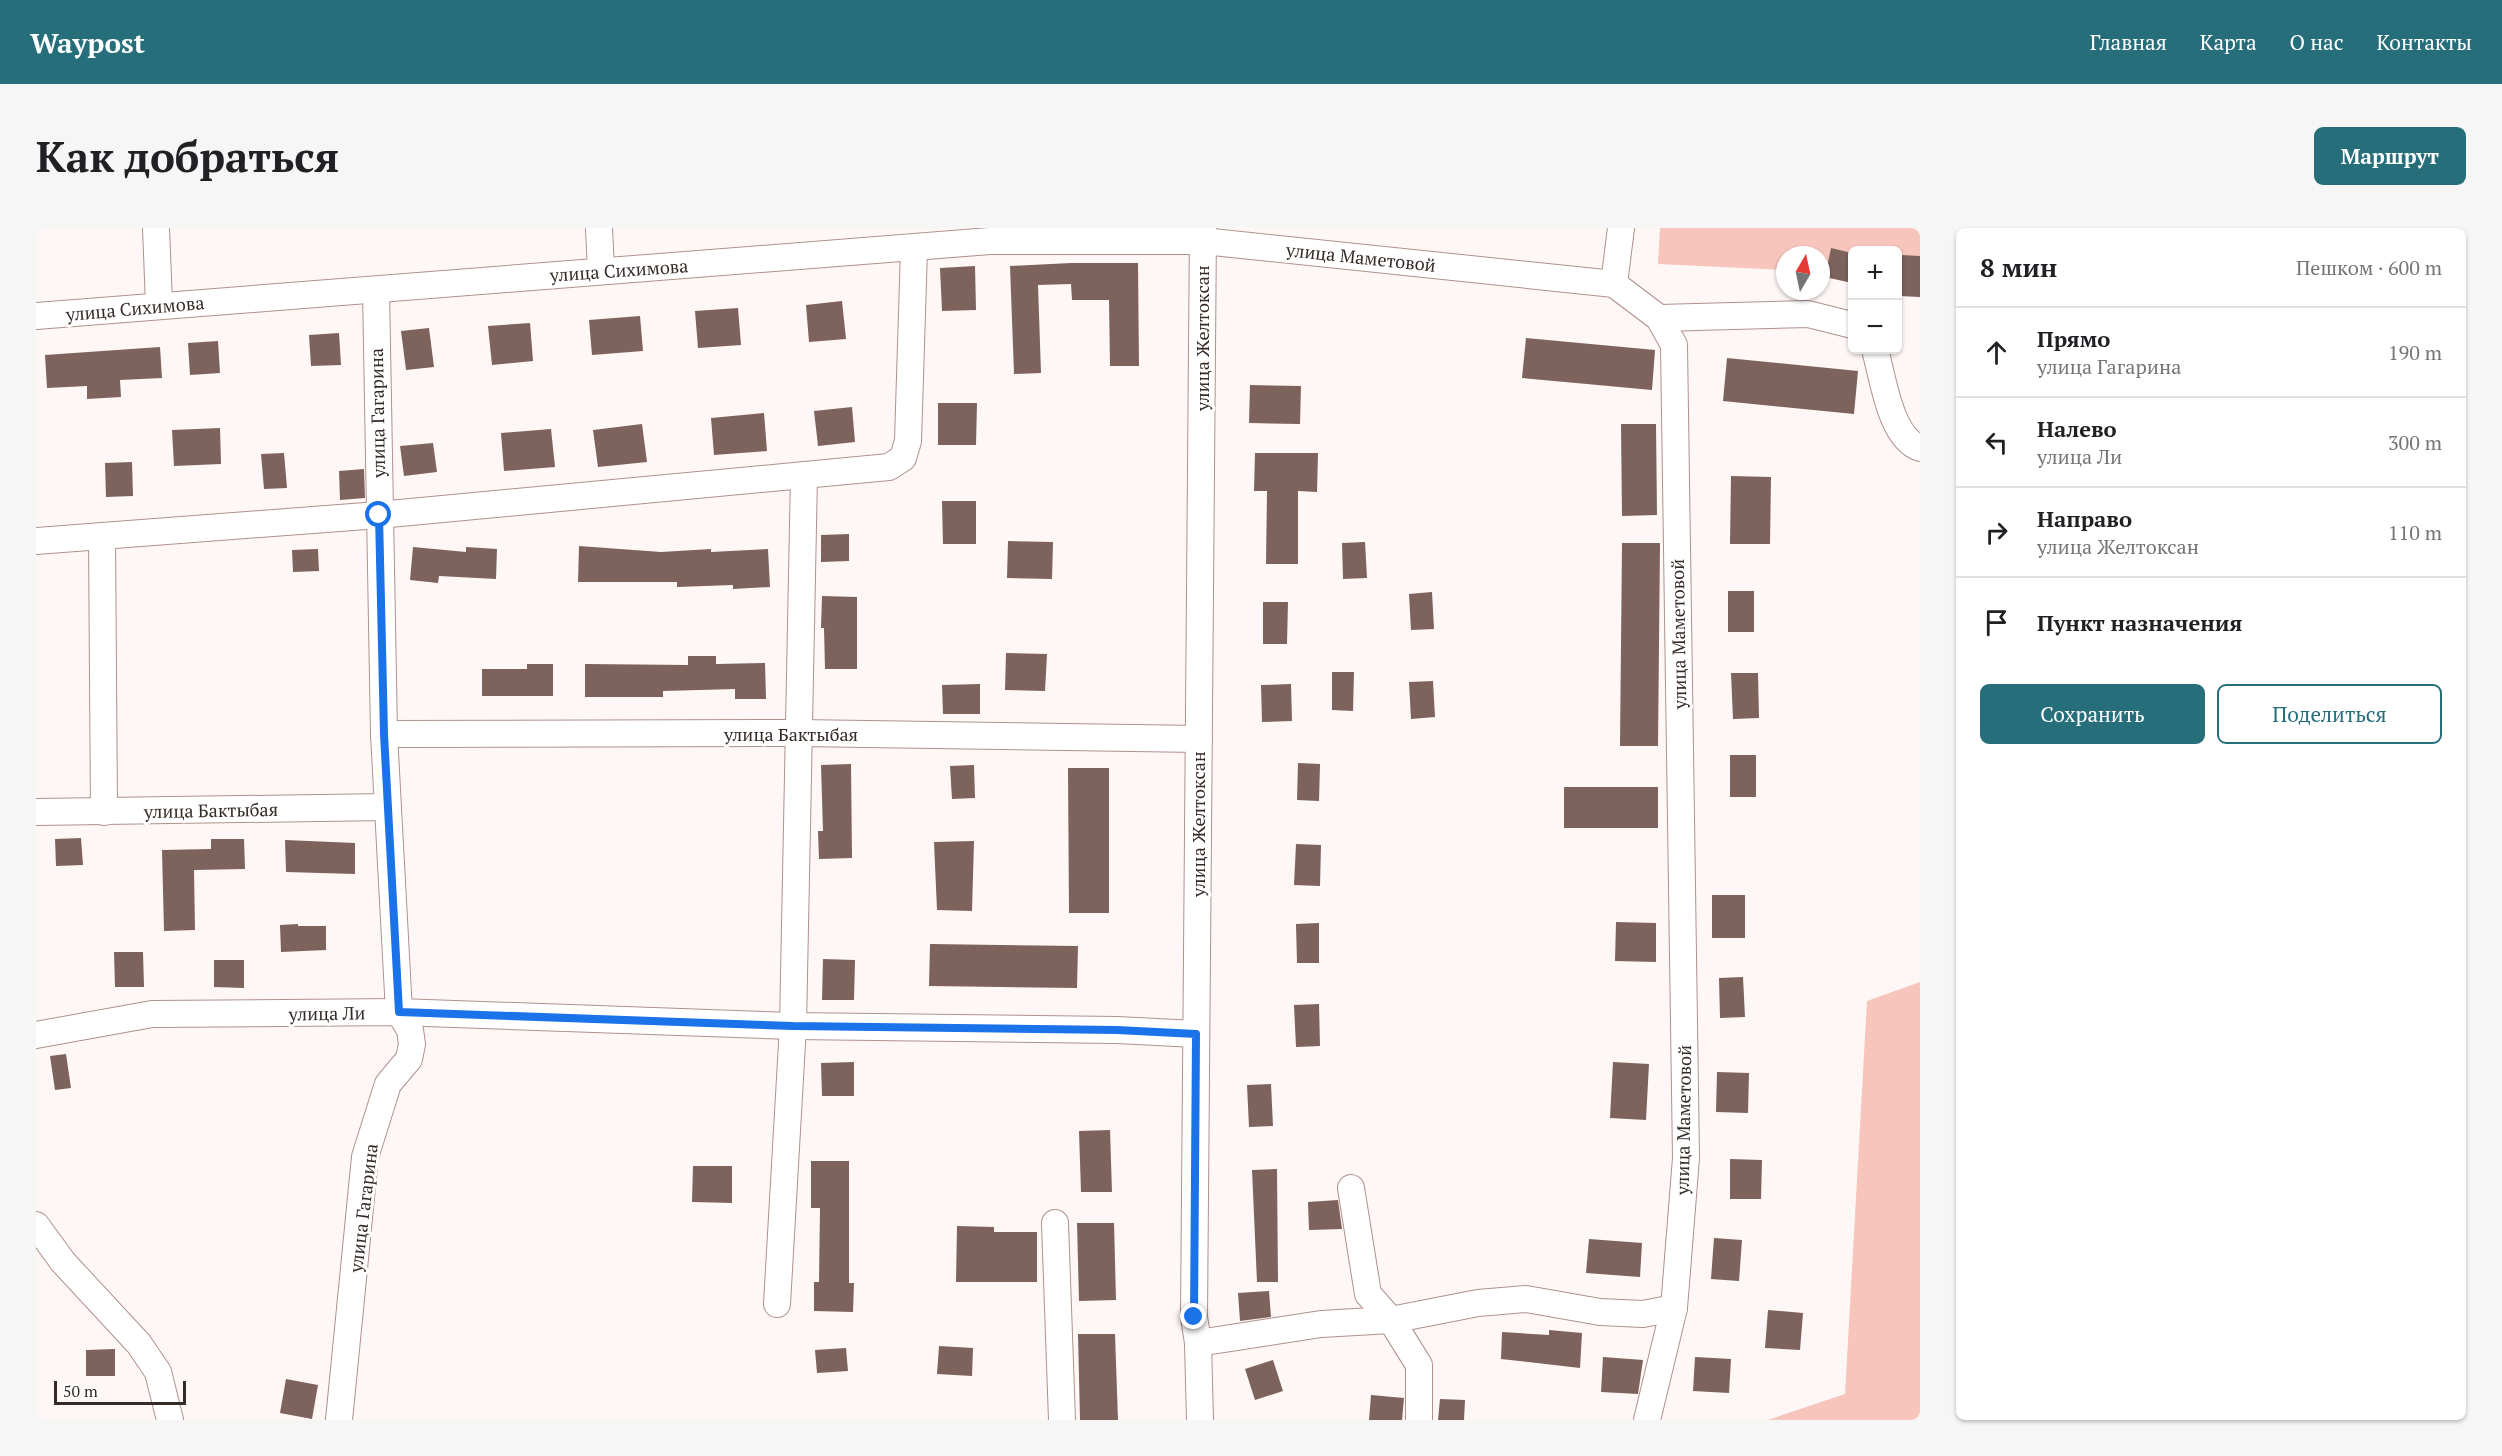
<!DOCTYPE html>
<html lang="ru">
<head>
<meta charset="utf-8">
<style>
  :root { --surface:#fff; --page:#f6f6f6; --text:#202124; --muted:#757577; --line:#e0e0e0; --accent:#276e7b }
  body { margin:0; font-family:"PT Serif",serif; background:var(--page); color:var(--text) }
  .controls { position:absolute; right:18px; top:18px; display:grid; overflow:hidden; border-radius:9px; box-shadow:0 2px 4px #0004 }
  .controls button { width:54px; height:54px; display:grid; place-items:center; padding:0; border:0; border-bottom:2px solid var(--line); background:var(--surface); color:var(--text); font:30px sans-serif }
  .compass { position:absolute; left:1740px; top:18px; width:54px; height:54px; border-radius:50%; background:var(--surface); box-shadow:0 2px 4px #0004; rotate:9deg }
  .scale { position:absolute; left:18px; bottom:15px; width:132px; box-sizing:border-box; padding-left:6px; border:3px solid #362a27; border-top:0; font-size:16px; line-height:21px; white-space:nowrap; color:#362a27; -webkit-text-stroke:4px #fff; paint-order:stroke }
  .stop { position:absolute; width:18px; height:18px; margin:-14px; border:4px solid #1a73e8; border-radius:50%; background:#fff }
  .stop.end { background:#1a73e8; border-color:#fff; box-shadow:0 2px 6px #0008 }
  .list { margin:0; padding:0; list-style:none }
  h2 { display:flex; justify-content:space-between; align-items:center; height:78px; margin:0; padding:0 24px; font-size:26px }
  h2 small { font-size:20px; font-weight:400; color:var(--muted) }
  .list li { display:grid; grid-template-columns:39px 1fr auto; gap:18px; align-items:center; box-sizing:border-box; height:90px; padding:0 24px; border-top:2px solid var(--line) }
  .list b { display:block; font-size:22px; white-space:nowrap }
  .list p { margin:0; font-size:20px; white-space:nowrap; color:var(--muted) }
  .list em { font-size:20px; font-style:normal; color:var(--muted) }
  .actions { display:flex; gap:12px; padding:18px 24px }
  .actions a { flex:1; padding:14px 0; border:2px solid var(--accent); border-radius:9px; text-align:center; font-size:21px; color:var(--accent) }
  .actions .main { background:var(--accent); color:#fff }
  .icon { flex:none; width:33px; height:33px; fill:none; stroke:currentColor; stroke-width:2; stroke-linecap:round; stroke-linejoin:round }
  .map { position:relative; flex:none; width:1884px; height:1192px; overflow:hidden; border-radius:9px }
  header { display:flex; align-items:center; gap:36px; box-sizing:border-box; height:84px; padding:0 30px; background:var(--accent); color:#fff }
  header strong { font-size:28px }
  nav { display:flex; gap:33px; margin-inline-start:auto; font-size:21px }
  .intro { display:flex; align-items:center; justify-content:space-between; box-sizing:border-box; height:144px; padding:0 36px }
  h1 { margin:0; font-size:42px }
  .button { padding:15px 27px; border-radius:9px; background:var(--accent); color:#fff; font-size:21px; font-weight:700 }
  main { display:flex; gap:36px; padding:0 36px }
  aside { flex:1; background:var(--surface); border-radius:9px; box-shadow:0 2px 4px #0004 }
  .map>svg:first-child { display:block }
  .green { fill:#f7c5bb }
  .building { fill:#7e625c }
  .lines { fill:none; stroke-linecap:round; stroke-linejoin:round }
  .minor-casing { stroke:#b0918b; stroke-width:28 }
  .minor { stroke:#fff; stroke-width:26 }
  .route { stroke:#1a73e8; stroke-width:8 }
  .labels { text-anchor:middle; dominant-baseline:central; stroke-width:6; stroke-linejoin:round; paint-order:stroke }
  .street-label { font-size:18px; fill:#362a27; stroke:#fff }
</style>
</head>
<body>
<header>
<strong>Waypost</strong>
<nav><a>Главная</a><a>Карта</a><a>О нас</a><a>Контакты</a></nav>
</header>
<div class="intro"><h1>Как добраться</h1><a class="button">Маршрут</a></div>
<main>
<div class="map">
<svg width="1884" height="1192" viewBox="0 0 1884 1192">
  <rect width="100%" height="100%" fill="#fef7f6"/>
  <g class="green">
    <path d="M1624 0H1884V48L1862 47V22H1816V45L1785 44V27H1749V42L1622 36Z"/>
    <path d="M1884 754V1192H1732L1809 1166 1831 773Z"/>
  </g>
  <g class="building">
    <path d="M1795 20 1816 25V55L1789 49Z"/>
    <path d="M1865 27 1884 28V69L1863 68Z"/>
    <path d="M1035 35H1102L1103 138H1074L1073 72H1036L1035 56 1002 57 1005 145 978 146 974 38Z"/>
    <path d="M939 38 940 82 906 83 904 40Z"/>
    <path d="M806 73 810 111 773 114 770 77Z"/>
    <path d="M702 80 705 117 662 120 659 83Z"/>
    <path d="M604 88 607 123 556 127 553 92Z"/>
    <path d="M494 95 497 133 456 137 452 98Z"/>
    <path d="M393 100 398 139 370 142 365 103Z"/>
    <path d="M303 105 305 137 275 138 273 107Z"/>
    <path d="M1490 110 1619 122 1616 162 1486 150Z"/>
    <path d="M182 113 184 145 154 147 152 115Z"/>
    <path d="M124 119 126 150 84 152 85 169 51 171V158L11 160 9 127Z"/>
    <path d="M1691 130 1822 143 1818 186 1687 173Z"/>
    <path d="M1214 157 1265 158 1264 196 1213 195Z"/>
    <path d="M902 175H941L940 217H902Z"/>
    <path d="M816 179 819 214 782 218 778 183Z"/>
    <path d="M728 185 731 223 678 227 675 190Z"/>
    <path d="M606 196 611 234 562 239 557 202Z"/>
    <path d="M1585 196H1620L1621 287 1586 288Z"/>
    <path d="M184 200 185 236 138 238 136 202Z"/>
    <path d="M515 201 519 239 468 243 465 205Z"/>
    <path d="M397 215 401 244 368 248 364 218Z"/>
    <path d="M248 225 251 260 228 261 225 226Z"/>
    <path d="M1219 225H1282L1281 264 1262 263V336H1230L1231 263H1218Z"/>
    <path d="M96 234 97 268 70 269 69 235Z"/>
    <path d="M328 241 329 270 304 272 303 243Z"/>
    <path d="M1695 248 1735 249 1734 316H1694Z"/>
    <path d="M906 273H940V316H907Z"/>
    <path d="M813 306V333L785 334V307Z"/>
    <path d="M972 313 1017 314 1016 351 971 350Z"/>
    <path d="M1329 314 1331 350 1307 351 1306 315Z"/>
    <path d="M1586 315H1624L1622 518H1584Z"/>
    <path d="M543 318 625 324 675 321V324L732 321 734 359 697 361V357L641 359V354H542Z"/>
    <path d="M377 319 430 324V319L461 321 460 351 403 348 402 355 374 352Z"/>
    <path d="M282 321 283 343 257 344 256 322Z"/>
    <rect x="1692" y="363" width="26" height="41"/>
    <path d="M1396 364 1398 401 1375 402 1373 366Z"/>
    <path d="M786 368 821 369V441H789L788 400H785Z"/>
    <path d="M1227 374H1252L1251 416H1227Z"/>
    <path d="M970 425 1011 426 1009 463 969 462Z"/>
    <path d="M652 428H680V436L729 435 730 471H699V461L627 463V469H549V436L652 437Z"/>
    <path d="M491 436H517V468H446V441H491Z"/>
    <path d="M1296 444H1318L1317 483 1296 482Z"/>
    <path d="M1695 445H1722L1723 490 1697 491Z"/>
    <path d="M1397 453 1399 489 1375 491 1373 454Z"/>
    <path d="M944 456V486H907L906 457Z"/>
    <path d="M1255 456 1256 493 1226 494 1225 457Z"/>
    <rect x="1694" y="527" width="26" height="42"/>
    <path d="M1262 535 1284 536 1283 573 1261 572Z"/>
    <path d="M815 536 816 630 783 631 782 603H787L785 537Z"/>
    <path d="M938 537 939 570 916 571 914 538Z"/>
    <path d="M1032 540H1073V685H1033Z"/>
    <rect x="1528" y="559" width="94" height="41"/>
    <path d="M45 610 47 637 20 638 19 611Z"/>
    <path d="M175 611H208L209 641 158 642 159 702 128 703 126 622 175 621Z"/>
    <path d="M249 612 319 615V646L250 644Z"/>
    <path d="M938 613 936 683 901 682 898 614Z"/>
    <path d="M1260 616 1285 617 1284 658 1258 657Z"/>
    <rect x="1676" y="667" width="33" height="43"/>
    <path d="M1580 694 1620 695V734L1579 733Z"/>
    <path d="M1283 695V735H1261L1260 696Z"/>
    <path d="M262 696V698H290V722L245 724 244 697Z"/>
    <path d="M894 716 1042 718 1041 760 893 758Z"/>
    <path d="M78 724H107L108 759H79Z"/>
    <path d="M787 731 819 732 818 772H786Z"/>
    <path d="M178 732H208V760L178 759Z"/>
    <path d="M1707 749 1709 789 1684 790 1683 750Z"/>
    <path d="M1283 776 1284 818 1260 819 1258 777Z"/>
    <path d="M30 826 35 860 19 862 14 828Z"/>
    <path d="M818 834V868H786L785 835Z"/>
    <path d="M1577 834 1613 836 1610 892 1574 890Z"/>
    <path d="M1681 844 1713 845 1712 885 1680 884Z"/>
    <path d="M1235 856 1237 898 1213 899 1211 857Z"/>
    <path d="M1074 902 1076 964H1045L1043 903Z"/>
    <path d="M1694 931 1726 932 1725 971H1694Z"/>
    <path d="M775 933H813V1055H818L817 1084 778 1083V1054H783L784 980H775Z"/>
    <path d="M657 938H696V975L656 974Z"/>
    <path d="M1241 941 1242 1054H1221L1216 942Z"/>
    <path d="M1302 972 1306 1001 1273 1002 1272 974Z"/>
    <path d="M1041 995H1078L1080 1072 1043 1073Z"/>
    <path d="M921 998 958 999V1004H1001V1054H920Z"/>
    <path d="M1678 1010 1706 1012 1703 1053 1675 1051Z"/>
    <path d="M1553 1011 1606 1015 1604 1049 1550 1045Z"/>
    <path d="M1233 1063 1235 1089 1204 1093 1202 1065Z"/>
    <path d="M1732 1082 1767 1085 1764 1122 1729 1120Z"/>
    <path d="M1513 1102 1546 1105 1544 1140 1465 1131 1466 1104 1513 1107Z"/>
    <path d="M1042 1106H1079L1082 1192H1044Z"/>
    <path d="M903 1118 937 1120 936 1148 901 1146Z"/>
    <path d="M810 1120 812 1143 781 1145 779 1122Z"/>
    <path d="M79 1121V1148H50V1122Z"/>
    <path d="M1567 1129 1607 1132 1602 1166 1565 1164Z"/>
    <path d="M1659 1129 1695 1131 1693 1165 1657 1163Z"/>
    <path d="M1237 1132 1247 1163 1219 1172 1209 1141Z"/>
    <path d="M250 1151 282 1157 276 1191 244 1185Z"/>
    <path d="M1335 1167 1368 1170 1366 1192H1333Z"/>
    <path d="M1404 1171 1429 1172 1428 1192H1402Z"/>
  </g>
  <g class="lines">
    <g class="minor-casing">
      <g id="minor">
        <path d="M120 0 123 76"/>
        <path d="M563 0 565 42"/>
        <path d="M1578 56 1585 0"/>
        <path d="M0 88 954 13H1167L1578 56 1623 90 1638 117 1650 930 1638 1080 1611 1192"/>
        <path d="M1623 90 1772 86 1816 97"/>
        <path d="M1839 122C1847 149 1854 210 1884 220"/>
        <path d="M66 308 68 584"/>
        <path d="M0 313 343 287 853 239 867 230 872 213 878 21"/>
        <path d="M348 506 763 505 1163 511"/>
        <path d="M0 584 351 579"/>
        <path d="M0 807 116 786 363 784 757 798 1081 802 1160 806"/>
        <path d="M1315 960 1332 1066 1355 1092 1383 1137V1192"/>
        <path d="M1019 995 1026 1192"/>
        <path d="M0 997 27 1034 103 1116 122 1144 134 1192"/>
        <path d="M741 1076 757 798 768 247"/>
        <path d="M1162 1115 1285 1096 1355 1092 1442 1075 1490 1071 1564 1084 1607 1086 1638 1080"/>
        <path d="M303 1192 329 929 352 856 373 831 376 816 374 802 363 784 348 506 340 62"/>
        <path d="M1164 1192 1162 1115 1158 1089 1167 0"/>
      </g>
    </g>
    <use href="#minor" class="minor"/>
  </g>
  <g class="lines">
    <path class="route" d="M343 287 348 506 363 784 757 798 1081 802 1160 806 1158 1089"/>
  </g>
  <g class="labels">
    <g class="street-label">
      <text transform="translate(1325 29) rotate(6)">улица Маметовой</text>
      <text transform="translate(583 42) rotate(-4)">улица Сихимова</text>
      <text transform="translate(99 80) rotate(-5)">улица Сихимова</text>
      <text transform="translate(1166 110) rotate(-90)">улица Желтоксан</text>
      <text transform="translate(341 185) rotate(-91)">улица Гагарина</text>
      <text transform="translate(1642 406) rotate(-91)">улица Маметовой</text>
      <text x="755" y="506">улица Бактыбая</text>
      <text transform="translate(175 582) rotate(-1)">улица Бактыбая</text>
      <text transform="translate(1162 596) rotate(-90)">улица Желтоксан</text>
      <text transform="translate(291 785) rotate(-1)">улица Ли</text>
      <text transform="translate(1647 892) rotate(-89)">улица Маметовой</text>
      <text transform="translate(327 980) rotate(-83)">улица Гагарина</text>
    </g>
  </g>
</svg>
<div class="controls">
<button>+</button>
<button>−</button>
</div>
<svg class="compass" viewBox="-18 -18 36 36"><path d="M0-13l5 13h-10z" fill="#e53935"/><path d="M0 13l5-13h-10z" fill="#757577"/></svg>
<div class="scale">50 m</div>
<div class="stop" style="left:343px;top:287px"></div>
<div class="stop end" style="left:1158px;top:1089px"></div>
</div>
<aside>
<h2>8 мин<small>Пешком · 600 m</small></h2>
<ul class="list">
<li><svg class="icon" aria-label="ahead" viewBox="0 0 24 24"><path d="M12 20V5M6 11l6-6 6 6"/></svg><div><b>Прямо</b><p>улица Гагарина</p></div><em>190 m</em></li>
<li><svg class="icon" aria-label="left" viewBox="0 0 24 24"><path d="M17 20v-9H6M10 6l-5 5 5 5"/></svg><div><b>Налево</b><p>улица Ли</p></div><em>300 m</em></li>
<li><svg class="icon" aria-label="right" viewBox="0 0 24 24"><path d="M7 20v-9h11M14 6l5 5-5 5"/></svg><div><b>Направо</b><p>улица Желтоксан</p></div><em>110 m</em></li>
<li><svg class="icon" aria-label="arrive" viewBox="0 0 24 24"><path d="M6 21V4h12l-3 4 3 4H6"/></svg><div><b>Пункт назначения</b></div></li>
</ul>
<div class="actions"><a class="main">Сохранить</a><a>Поделиться</a></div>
</aside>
</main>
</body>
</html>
